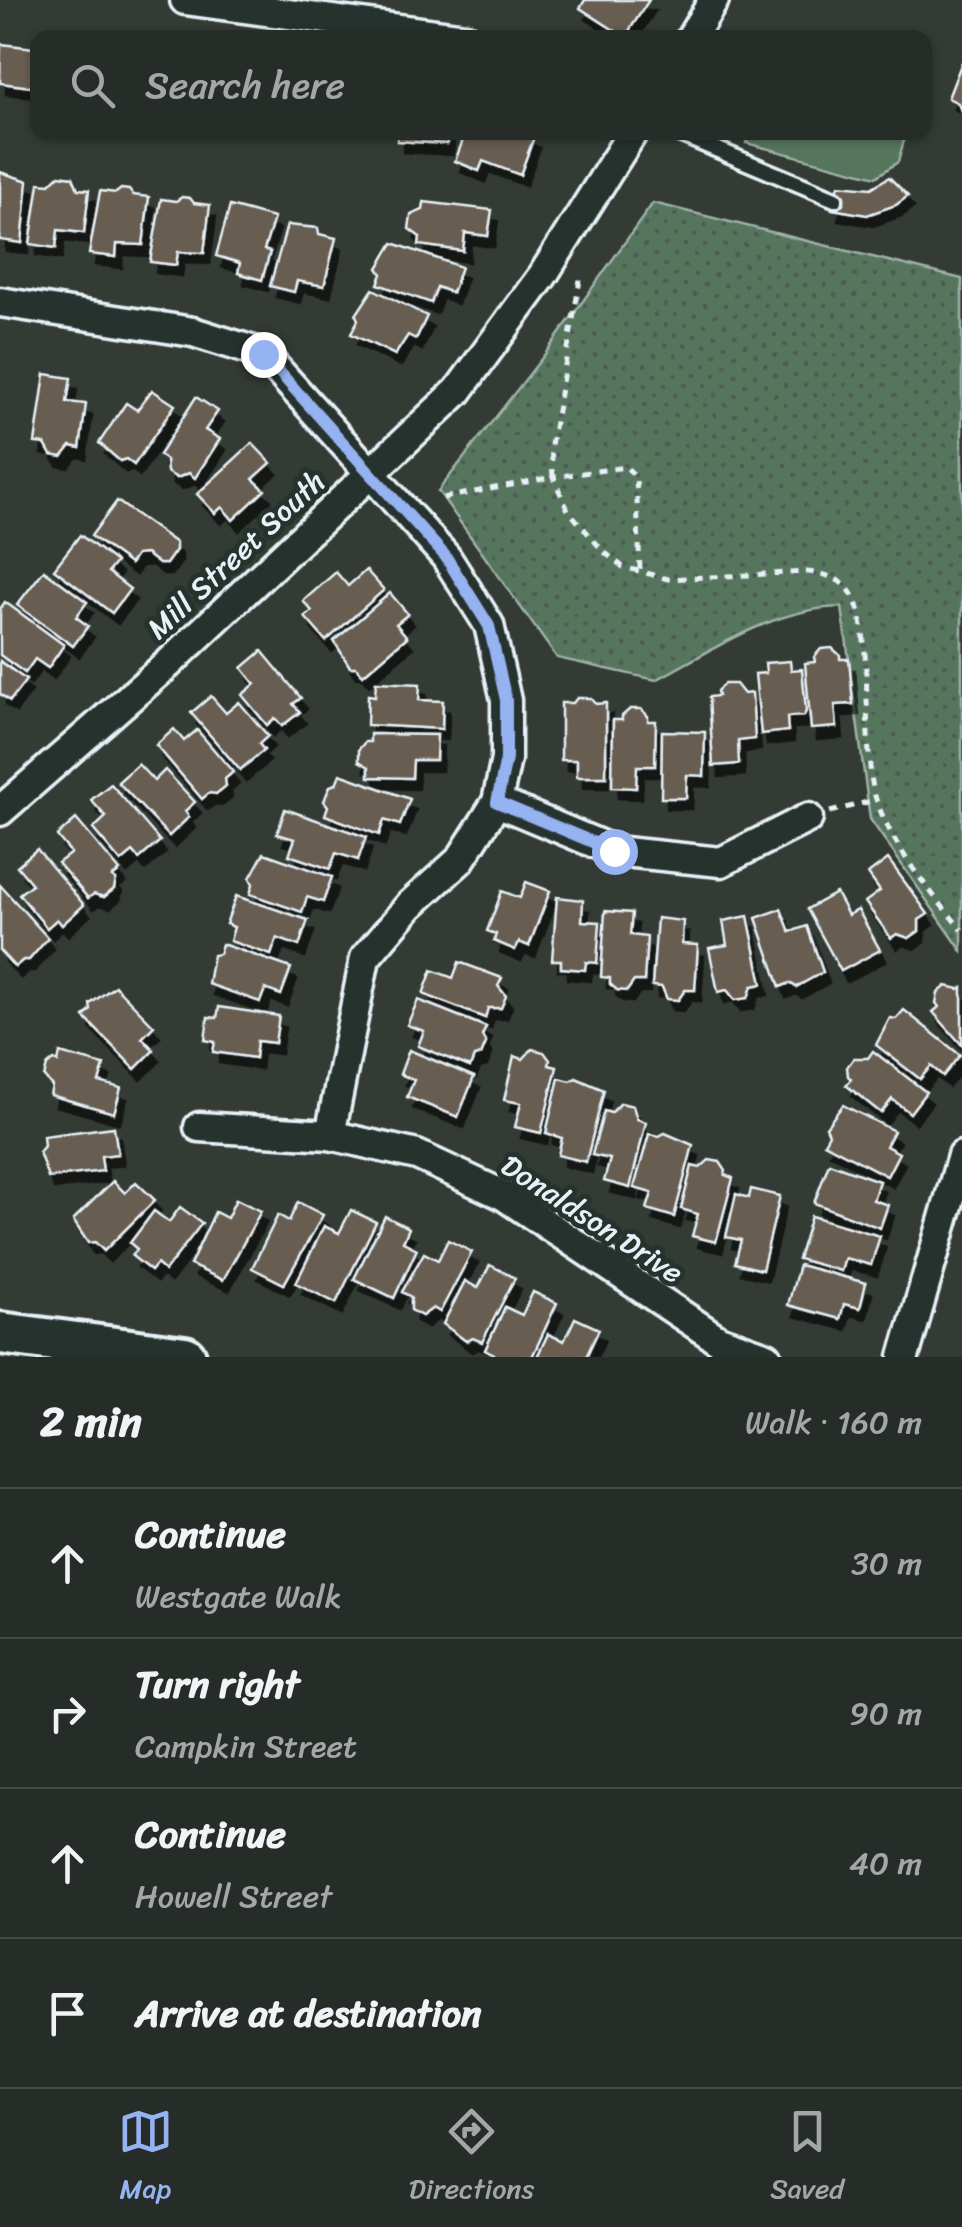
<!DOCTYPE html>
<html lang="en">
<head>
<meta charset="utf-8">
<style>
  :root { --surface:#262c27; --page:#323833; --text:#f1f3f6; --muted:#a4a7a7; --line:#424844; --accent:#95b2f1 }
  body { margin:0; font-family:Sriracha,sans-serif; background:var(--page); color:var(--text) }
  .stop { position:absolute; width:30px; height:30px; margin:-22px; border:8px solid #95b2f1; border-radius:50%; background:#fff }
  .stop.end { background:#95b2f1; border-color:#fff; box-shadow:0 2px 10px #0008 }
  .list { margin:0; padding:0; list-style:none }
  h2 { display:flex; justify-content:space-between; align-items:center; height:130px; margin:0; padding:0 40px; font-size:42px }
  h2 small { font-size:32px; font-weight:400; color:var(--muted) }
  .list li { display:grid; grid-template-columns:65px 1fr auto; gap:30px; align-items:center; box-sizing:border-box; height:150px; padding:0 40px; border-top:2px solid var(--line) }
  .list b { display:block; font-size:38px; white-space:nowrap }
  .list p { margin:0; font-size:32px; white-space:nowrap; color:var(--muted) }
  .list em { font-size:32px; font-style:normal; color:var(--muted) }
  .icon { flex:none; width:55px; height:55px; fill:none; stroke:currentColor; stroke-width:2; stroke-linecap:round; stroke-linejoin:round }
  .map { position:relative; flex:none; width:962px; height:1357px; overflow:hidden }
  .search { position:absolute; background:var(--surface); box-shadow:0 2px 8px #0004; left:30px; right:30px; top:30px; height:110px; display:flex; align-items:center; gap:25px; box-sizing:border-box; padding:0 35px; border-radius:20px; color:var(--muted); font-size:38px }
  .sheet { height:730px; background:var(--surface) }
  nav { display:flex; justify-content:space-around; align-items:center; box-sizing:border-box; height:140px; border-top:2px solid var(--line); background:var(--surface); font-size:28px; color:var(--muted) }
  nav a { display:grid; justify-items:center; gap:5px }
  nav .on { color:var(--accent) }
  .map>svg:first-child { display:block }
  .grass { fill:url(#grass-dots); stroke:#9fb2aa; stroke-width:2.5 }
  .garden { fill:#56745d; stroke:#9fb2aa; stroke-width:2.5 }
  .building { fill:#675d51; stroke:#e8f1f8; stroke-width:2.5; filter:url(#shadow) }
  .lines { fill:none; stroke-linecap:round; stroke-linejoin:round }
  .lane-casing { stroke:#e8f1f8; stroke-width:21 }
  .street-casing { stroke:#e8f1f8; stroke-width:35 }
  .secondary-casing { stroke:#e8f1f8; stroke-width:48 }
  .path { stroke:#e8f1f8; stroke-width:5; stroke-dasharray:8 8; stroke-linecap:butt }
  .lane { stroke:#26332d; stroke-width:14 }
  .street { stroke:#26332d; stroke-width:28 }
  .secondary { stroke:#26332d; stroke-width:40 }
  .route { stroke:#95b2f1; stroke-width:12 }
  .labels { text-anchor:middle; dominant-baseline:central; stroke-width:10; stroke-linejoin:round; paint-order:stroke }
  .street-label { font-size:30px; fill:#e8f1f8; stroke:#26332d }
</style>
</head>
<body>
<div class="map">
<svg width="962" height="1357" viewBox="0 0 962 1357">
  <defs>
    <pattern id="grass-dots" width="8" height="8" patternUnits="userSpaceOnUse" patternTransform="scale(2.5)"><rect width="8" height="8" fill="#56745d"/><path d="M2 2h.1M6 6h.1" fill="none" stroke="#4d5c53" stroke-width="1.8" stroke-linecap="round"/></pattern>
    <filter id="shadow"><feDropShadow dx="6" dy="11" stdDeviation="0" flood-color="#0009"/></filter>
  </defs>
  <rect width="100%" height="100%" fill="#333b34"/>
  <filter id="ink" filterUnits="userSpaceOnUse"><feTurbulence type="fractalNoise" baseFrequency=".01" numOctaves="2"/><feDisplacementMap in="SourceGraphic" scale="20" xChannelSelector="R" yChannelSelector="G"/><feConvolveMatrix kernelMatrix="1 2 1 2 8 2 1 2 1" color-interpolation-filters="sRGB"/></filter>
  <g filter="url(#ink)">
    <path class="grass" d="M653 203 962 279V951L870 819 842 607C774 608 714 649 656 680L557 658 438 491 545 354Z"/>
    <path class="garden" d="M750 133V132L906 133 898 162 876 177 746 143Z"/>
    <g class="building">
      <path d="M585 0H649L625 37 580 8Z"/>
      <path d="M34 43H38V76H34L32 87 0 83 1 44 34 48Z"/>
      <path d="M962 62V113L958 103 948 98Z"/>
      <path d="M398 132H448L447 144 397 141Z"/>
      <path d="M466 132H523L534 137 520 175 483 161 479 171 455 161Z"/>
      <path d="M0 172 28 181 22 243 0 240Z"/>
      <path d="M59 175 73 177 78 189 89 190 84 233 58 230 56 248 30 244 39 183 50 184Z"/>
      <path d="M889 177 908 196 896 205 867 215 832 209 839 185 871 188Z"/>
      <path d="M121 189 129 190 133 195 149 197 143 245 117 244 116 257 89 254 100 191 116 193Z"/>
      <path d="M182 197 190 198 194 203 210 205 204 253 178 252 176 265 150 262 161 199 176 201Z"/>
      <path d="M424 202 492 210 488 236 465 233 463 251 419 245 420 237 409 229 411 215 423 210Z"/>
      <path d="M230 206 274 218 264 250 270 252 262 280 238 273 240 263 216 256Z"/>
      <path d="M287 225 318 228 319 234 336 238 324 286 297 281 294 292 270 286Z"/>
      <path d="M393 243 461 267 452 293 437 287 431 303 378 284 382 274 378 268Z"/>
      <path d="M373 289 427 316 416 339 408 335 395 355 351 334 358 320 356 315Z"/>
      <path d="M45 374 71 378 67 402 86 404 80 448 71 446 62 457 51 455 45 444 35 443Z"/>
      <path d="M152 390 175 405 134 465 126 459 120 461 99 443 126 403 137 410Z"/>
      <path d="M196 397 218 411 205 430 220 439 195 478 189 473 177 478 167 472 166 460 159 455Z"/>
      <path d="M252 443 271 463 253 479 265 490 233 520 222 507 215 513 197 494Z"/>
      <path d="M117 501 176 543V550L166 564H159L146 554 136 555 130 564 91 536Z"/>
      <path d="M80 535 116 562 108 572 130 589 112 613 54 569Z"/>
      <path d="M44 570 87 602 76 617 88 626 73 646 17 605Z"/>
      <path d="M366 570 384 590 326 641 305 617 312 611 303 601 336 572 348 586Z"/>
      <path d="M390 593 408 614 396 624 407 637 363 675 356 667H350L334 641Z"/>
      <path d="M5 602 64 645 48 668 35 659 25 673 0 655V609Z"/>
      <path d="M832 648 840 655V659H849L853 704 835 705 837 727 811 729 805 663 815 662 814 657 821 649Z"/>
      <path d="M262 651 301 698 293 704 300 712 282 726 275 718 267 725 242 695 255 684 242 668Z"/>
      <path d="M0 661 26 680 10 701 0 694Z"/>
      <path d="M790 661 791 670 802 669 806 711 804 716 787 717 788 731 761 734 755 674 766 673 765 663Z"/>
      <path d="M376 682 420 684 419 700 443 701 442 729 367 725 368 695 375 696Z"/>
      <path d="M724 684H736L744 694 752 693 755 739 738 741 739 764 713 766 709 697 718 696 717 691Z"/>
      <path d="M211 696 226 713 239 702 268 736 259 744 264 750 240 770 191 713Z"/>
      <path d="M577 698H591L596 704 606 703V777H577V760H561V703H573Z"/>
      <path d="M630 709H641L648 716V721H656L655 766H637L636 788 612 787 613 720H622V716Z"/>
      <path d="M174 729 184 741 197 730 233 772 225 779 226 786 216 794 209 793 202 799 156 745Z"/>
      <path d="M662 731 705 732 704 776 687 775 686 798H661Z"/>
      <path d="M370 734 437 735 436 760H413L412 778 369 777V767L359 761V749L365 742H370Z"/>
      <path d="M138 764 154 781 165 770 195 802 185 811 189 817 169 836 118 782Z"/>
      <path d="M340 774 410 799 400 825 384 820 379 835 325 815 328 806 324 801 330 786 336 784Z"/>
      <path d="M111 784 160 841 139 859 133 852 121 862 93 829 106 817 91 800Z"/>
      <path d="M285 809 366 837 358 860 336 853 330 869 289 855 295 839 277 834Z"/>
      <path d="M76 819 120 871 112 877 116 880 114 889 104 897 94 894 88 898 58 863 71 853 57 836Z"/>
      <path d="M37 849 84 905 62 925 57 919 47 928 19 894 32 884 17 866Z"/>
      <path d="M264 853 332 877 323 902 307 897 302 912 250 894 253 884 250 878Z"/>
      <path d="M888 859 928 914 919 920V931L909 938 897 934 891 938 865 902 880 891 868 874Z"/>
      <path d="M526 882 550 891 529 946 519 942 515 950 494 941 496 934 487 931 502 891 520 898Z"/>
      <path d="M0 885 48 938 29 960H23L15 967 0 951Z"/>
      <path d="M836 893 848 915 858 910 880 950 841 971 807 909Z"/>
      <path d="M236 896 308 920 299 946 277 938 271 955 230 941 234 927 226 924Z"/>
      <path d="M557 897 583 900 582 921 600 922 597 963 586 962 585 970 561 968V960H552Z"/>
      <path d="M781 909 790 932 807 926 823 972 796 987 790 983 780 987 756 918Z"/>
      <path d="M605 911 632 913 630 935 647 937 644 981H634L627 991 617 990 610 984V978L601 977Z"/>
      <path d="M748 916 762 984 752 986 748 998 735 1000 727 990 718 992 709 948 727 945 723 921Z"/>
      <path d="M657 918 683 921 682 944 698 945 695 990H685L678 1000 667 999 662 987 652 986Z"/>
      <path d="M222 944 291 968 281 995 265 989 260 1002 208 984 213 955 219 954Z"/>
      <path d="M459 962 502 978 498 986 506 996 501 1008H488L485 1018 423 994 432 970 453 978Z"/>
      <path d="M115 986 154 1026 142 1038 154 1050 135 1069 84 1017 91 1010 90 1004Z"/>
      <path d="M946 986 959 989 962 987V1045L933 1012 939 1007 936 1003 938 993Z"/>
      <path d="M418 1000 486 1027 482 1036 486 1043 481 1055 474 1057 470 1067 418 1046 424 1031 407 1025Z"/>
      <path d="M219 1007 279 1016 275 1043 257 1041 255 1058 213 1052 215 1042 205 1040 208 1017 217 1018Z"/>
      <path d="M904 1010 960 1055 943 1076 931 1066 920 1079 876 1045 890 1018 896 1019Z"/>
      <path d="M532 1049 544 1052 550 1060 549 1065 557 1067 541 1133 515 1127 521 1103 504 1100 514 1056 523 1059Z"/>
      <path d="M409 1050 474 1077 458 1117 407 1097 414 1080 400 1074Z"/>
      <path d="M873 1051 926 1092 910 1113 892 1099 881 1113 846 1085 851 1079 848 1076 847 1067 854 1058H868Z"/>
      <path d="M60 1053 104 1065 99 1082 121 1088 114 1113 50 1095 52 1086 44 1077 47 1066 54 1060 58 1062Z"/>
      <path d="M559 1078 571 1081 576 1078 604 1090 586 1162 558 1155 562 1138 546 1133Z"/>
      <path d="M621 1103 633 1106 637 1119 646 1122 630 1188 604 1181 610 1159 592 1155 604 1111 611 1113Z"/>
      <path d="M843 1105 894 1131 886 1146 899 1153 887 1176 824 1143 829 1134 826 1127Z"/>
      <path d="M114 1127 118 1154 101 1156 103 1171 48 1178 39 1152 44 1146 43 1136Z"/>
      <path d="M665 1133 693 1145 674 1217 647 1209 652 1193 634 1188 649 1134 659 1136Z"/>
      <path d="M709 1160 720 1162 726 1171 725 1175 733 1178 716 1242 692 1236 698 1214 681 1209 692 1166 700 1168Z"/>
      <path d="M829 1163 879 1181 873 1200 888 1205 880 1228 814 1203Z"/>
      <path d="M113 1181 125 1193 136 1182 155 1200 104 1251 95 1242 88 1243 73 1220Z"/>
      <path d="M751 1189 780 1196 762 1270 735 1263 741 1240 726 1237 736 1194 749 1198Z"/>
      <path d="M236 1199 261 1211 223 1280 190 1265 215 1212 227 1218Z"/>
      <path d="M298 1202 323 1215 284 1284 252 1268 278 1215 289 1221Z"/>
      <path d="M180 1207 202 1223 165 1271 157 1264 151 1271 132 1256 137 1249 130 1243 154 1211 169 1222Z"/>
      <path d="M351 1210 376 1222 336 1303 296 1283 324 1226 339 1233Z"/>
      <path d="M385 1216 409 1228 403 1242 417 1249 394 1298 354 1279Z"/>
      <path d="M811 1216 880 1236 871 1265 845 1258 841 1271 798 1259Z"/>
      <path d="M448 1240 472 1252 440 1312 433 1308 422 1316 411 1310V1297L402 1292 424 1253 438 1260Z"/>
      <path d="M490 1265 515 1278 482 1342 473 1338 466 1341 443 1324 465 1281 478 1288Z"/>
      <path d="M799 1265 866 1283 860 1308 844 1304 840 1319 788 1305Z"/>
      <path d="M533 1292 557 1303 532 1357H498L485 1350 505 1307 522 1315Z"/>
      <path d="M575 1318 599 1329 586 1357H537L548 1334 564 1341Z"/>
    </g>
    <g class="lines">
      <g class="lane-casing">
        <path id="lane" d="M675 132 835 199"/>
      </g>
      <g class="street-casing">
        <g id="street">
          <path d="M185 0 466 38"/>
          <path d="M691 38 714 0"/>
          <path d="M0 302 193 332 263 354 446 557 489 625 506 700V759L497 802 460 860 410 905 365 958 330 1135"/>
          <path d="M497 802 614 851 721 862 808 818"/>
          <path d="M0 811 168 664 458 391 543 275 633 132"/>
          <path d="M199 1127 330 1135 417 1155 503 1195 719 1340 767 1357"/>
          <path d="M904 1357 962 1156"/>
        </g>
      </g>
      <g class="secondary-casing">
        <path id="secondary" d="M0 1333 185 1357"/>
      </g>
      <g class="path">
        <path d="M443 498 553 477 551 445 581 274"/>
        <path d="M640 569 636 477 626 467 553 477 568 510 603 551 623 567 668 579 808 572C825 574 838 577 849 590 877 624 859 756 877 802 895 851 929 890 962 930"/>
        <path d="M830 812 875 800"/>
      </g>
      <use href="#lane" class="lane"/>
      <use href="#street" class="street"/>
      <use href="#secondary" class="secondary"/>
    </g>
  </g>
  <g class="lines" filter="url(#ink)">
    <path class="route" d="M263 354 446 557 489 626 506 700V759L497 802 614 851"/>
  </g>
  <g class="labels">
    <g class="street-label">
      <text transform="translate(236 555) rotate(-43)">Mill Street South</text>
      <text transform="translate(592 1219) rotate(33)">Donaldson Drive</text>
    </g>
  </g>
</svg>
<div class="stop" style="left:614px;top:851px"></div>
<div class="stop end" style="left:263px;top:354px"></div>
<div class="search"><svg class="icon" aria-label="search" viewBox="0 0 24 24"><circle cx="10" cy="10" r="6"/><path d="M15 15l6 6"/></svg>Search here</div>
</div>
<section class="sheet">
<h2>2 min<small>Walk · 160 m</small></h2>
<ul class="list">
<li><svg class="icon" aria-label="ahead" viewBox="0 0 24 24"><path d="M12 20V5M6 11l6-6 6 6"/></svg><div><b>Continue</b><p>Westgate Walk</p></div><em>30 m</em></li>
<li><svg class="icon" aria-label="right" viewBox="0 0 24 24"><path d="M7 20v-9h11M14 6l5 5-5 5"/></svg><div><b>Turn right</b><p>Campkin Street</p></div><em>90 m</em></li>
<li><svg class="icon" aria-label="ahead" viewBox="0 0 24 24"><path d="M12 20V5M6 11l6-6 6 6"/></svg><div><b>Continue</b><p>Howell Street</p></div><em>40 m</em></li>
<li><svg class="icon" aria-label="arrive" viewBox="0 0 24 24"><path d="M6 21V4h12l-3 4 3 4H6"/></svg><div><b>Arrive at destination</b></div></li>
</ul>
</section>
<nav>
<a class="on"><svg class="icon" aria-label="map" viewBox="0 0 24 24"><path d="M3 6l6-2 6 2 6-2v14l-6 2-6-2-6 2zM9 4v14M15 6v14"/></svg>Map</a>
<a><svg class="icon" aria-label="directions" viewBox="0 0 24 24"><path d="M12 3l9 9-9 9-9-9zM9 14v-3h6M13 9l2 2-2 2"/></svg>Directions</a>
<a><svg class="icon" aria-label="saved" viewBox="0 0 24 24"><path d="M7 4h10v16l-5-4-5 4z"/></svg>Saved</a>
</nav>
</body>
</html>
